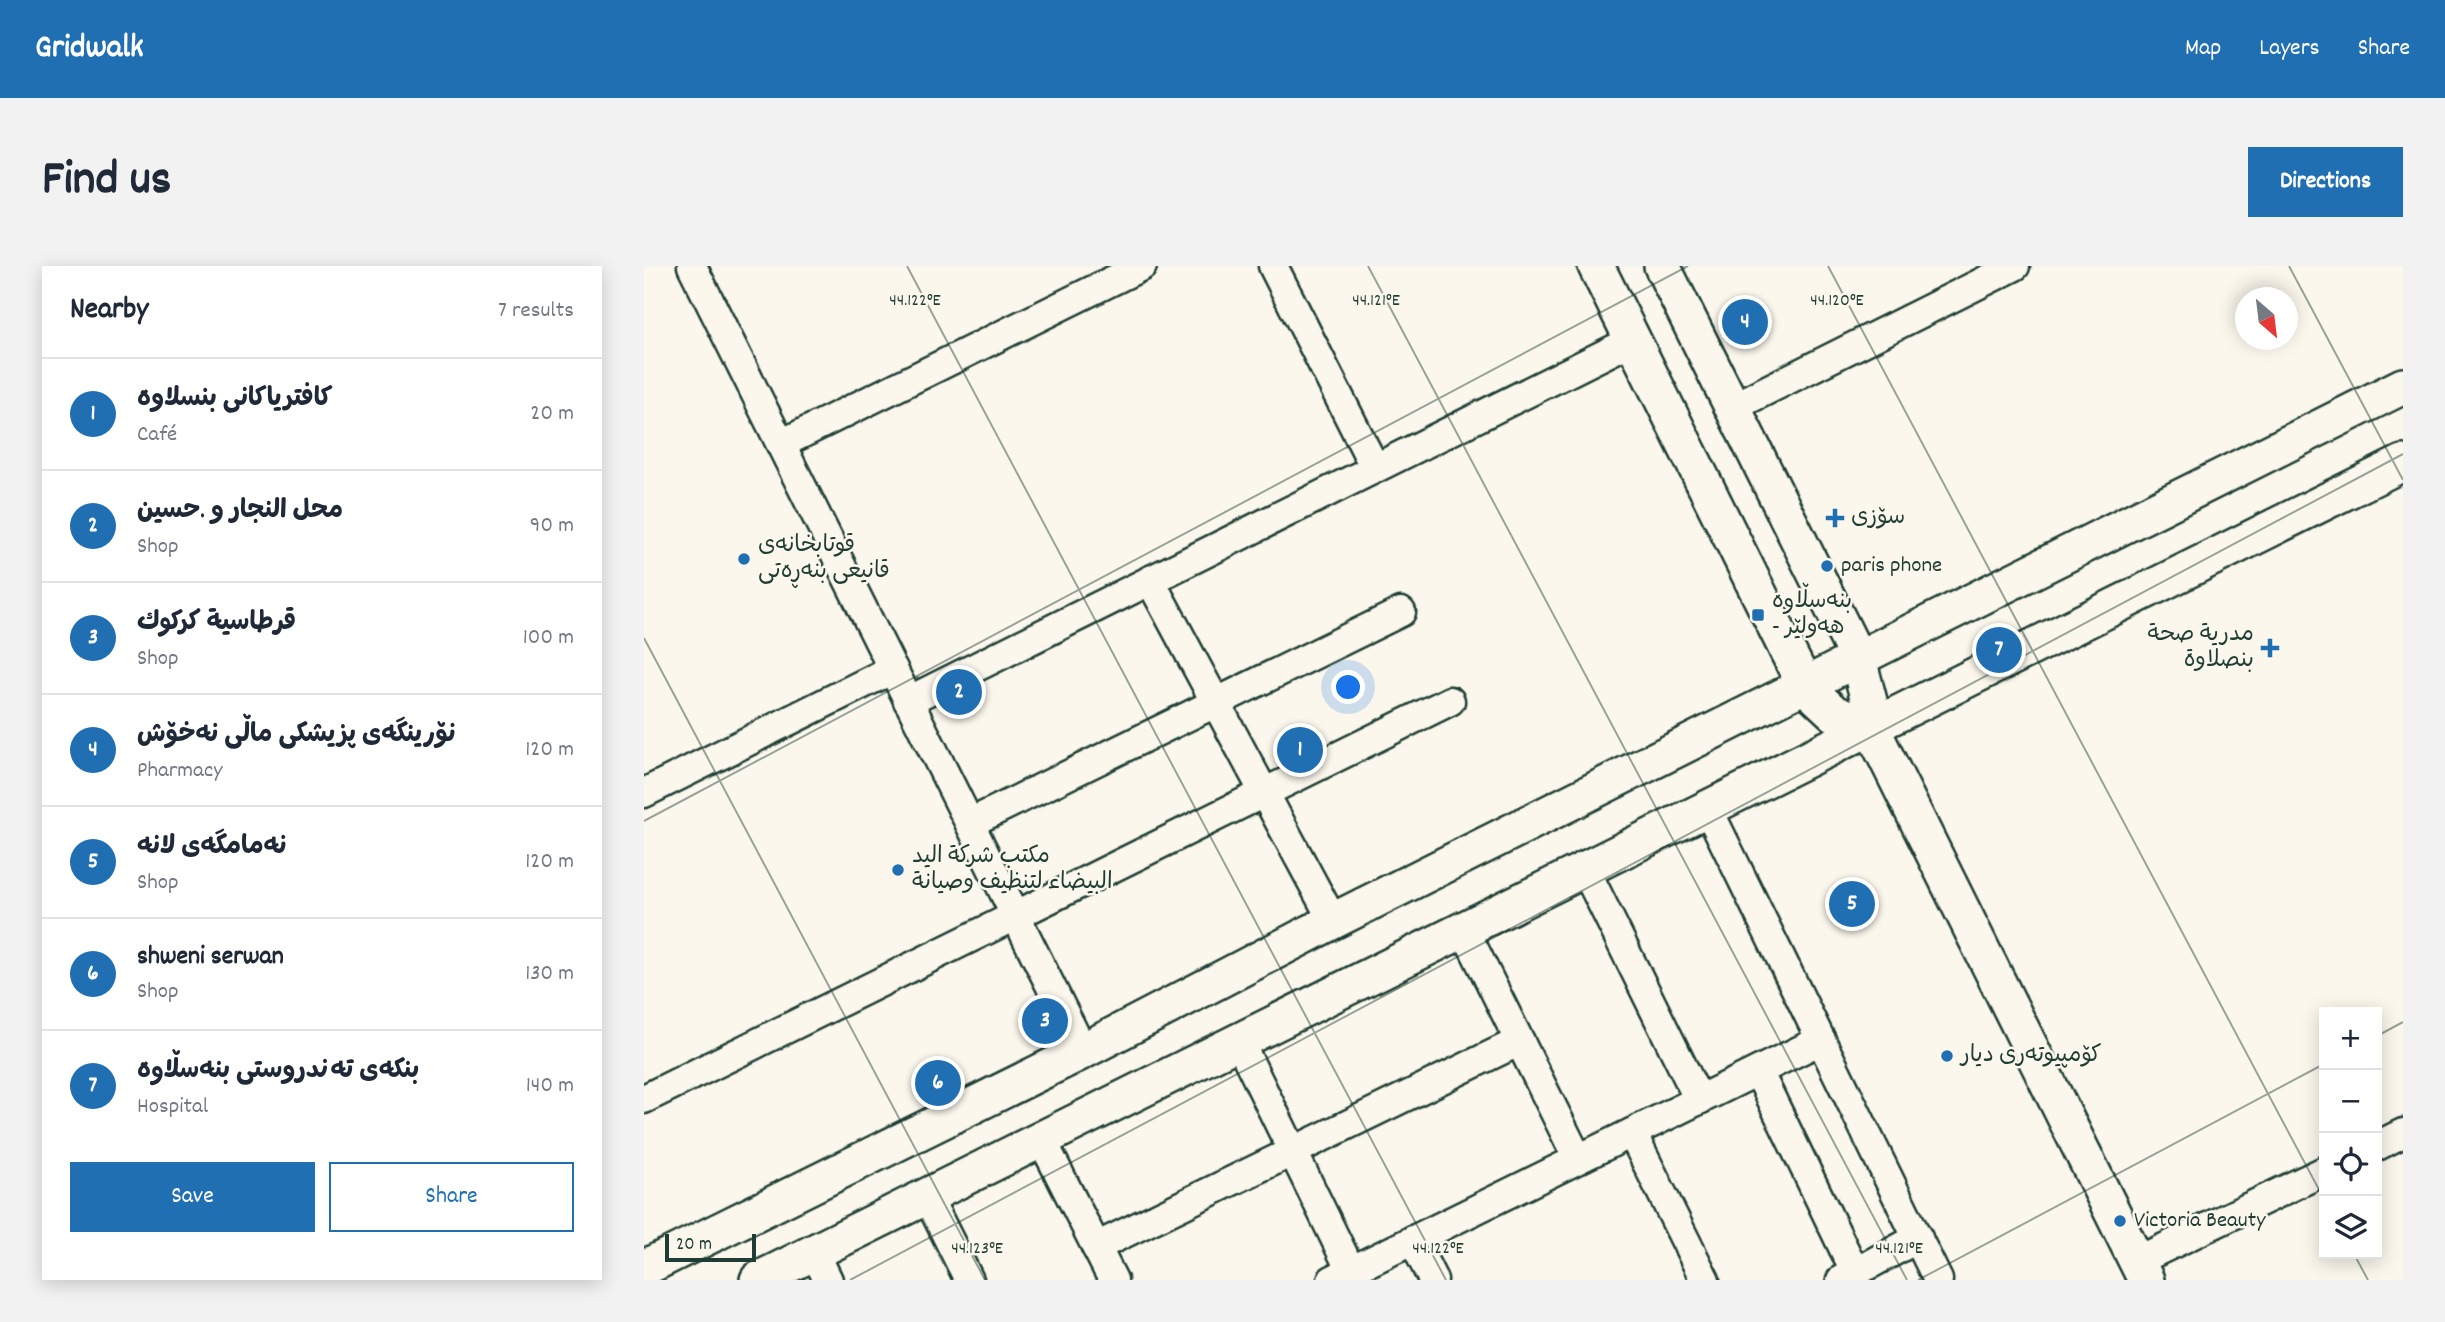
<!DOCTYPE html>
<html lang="en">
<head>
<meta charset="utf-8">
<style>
  :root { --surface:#fff; --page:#f2f2f3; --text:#1f2937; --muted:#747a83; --line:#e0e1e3; --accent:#1f6fb2 }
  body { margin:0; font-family:Dekko,"Playpen Sans Arabic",sans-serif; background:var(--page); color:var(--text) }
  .controls { position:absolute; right:21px; bottom:21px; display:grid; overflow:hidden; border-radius:0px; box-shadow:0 4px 18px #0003 }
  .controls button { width:63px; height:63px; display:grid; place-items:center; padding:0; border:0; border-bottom:2px solid var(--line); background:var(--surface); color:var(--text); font:35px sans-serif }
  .compass { position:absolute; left:1591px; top:21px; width:63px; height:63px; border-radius:50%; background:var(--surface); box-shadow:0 4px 18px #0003; rotate:152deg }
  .scale { position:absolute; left:21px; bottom:18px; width:91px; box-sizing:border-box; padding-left:7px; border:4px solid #1f3d34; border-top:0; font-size:19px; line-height:24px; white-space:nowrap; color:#1f3d34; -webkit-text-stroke:5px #fbf7ec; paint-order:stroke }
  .you { position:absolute; left:705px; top:422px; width:24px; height:24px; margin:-18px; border:5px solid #fff; border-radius:50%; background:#1a73e8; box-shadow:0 0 0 10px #1a73e833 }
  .badge { display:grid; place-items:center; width:46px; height:46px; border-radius:50%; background:var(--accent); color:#fff; font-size:23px; font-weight:700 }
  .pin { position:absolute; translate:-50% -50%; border:4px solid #fff; box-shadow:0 2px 7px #0006 }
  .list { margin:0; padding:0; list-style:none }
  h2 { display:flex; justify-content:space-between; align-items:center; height:91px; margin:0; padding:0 28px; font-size:30px }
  h2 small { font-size:23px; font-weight:400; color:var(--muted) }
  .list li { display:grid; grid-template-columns:46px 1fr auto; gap:21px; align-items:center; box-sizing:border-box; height:112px; padding:0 28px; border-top:2px solid var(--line) }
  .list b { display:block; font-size:26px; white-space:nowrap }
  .list p { margin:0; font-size:23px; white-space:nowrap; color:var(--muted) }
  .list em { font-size:23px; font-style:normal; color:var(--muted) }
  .actions { display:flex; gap:14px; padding:21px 28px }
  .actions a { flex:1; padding:16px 0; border:2px solid var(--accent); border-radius:0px; text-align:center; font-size:24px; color:var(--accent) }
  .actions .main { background:var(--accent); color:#fff }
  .icon { flex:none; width:38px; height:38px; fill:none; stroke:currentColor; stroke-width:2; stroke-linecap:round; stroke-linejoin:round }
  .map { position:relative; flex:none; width:1759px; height:1014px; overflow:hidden; border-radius:0px }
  header { display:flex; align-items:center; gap:42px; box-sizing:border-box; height:98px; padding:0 35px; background:var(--accent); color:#fff }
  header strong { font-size:33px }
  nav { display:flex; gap:38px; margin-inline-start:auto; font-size:24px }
  .intro { display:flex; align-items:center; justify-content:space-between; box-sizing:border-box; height:168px; padding:0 42px }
  h1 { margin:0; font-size:49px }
  .button { padding:18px 32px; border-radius:0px; background:var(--accent); color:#fff; font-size:24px; font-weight:700 }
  main { display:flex; gap:42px; padding:0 42px }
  aside { flex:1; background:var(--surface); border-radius:0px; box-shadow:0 4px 18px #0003 }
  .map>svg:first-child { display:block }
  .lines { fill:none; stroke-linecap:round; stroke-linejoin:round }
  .minor-casing { stroke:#1f3d34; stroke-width:33 }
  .tertiary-casing { stroke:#1f3d34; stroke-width:40 }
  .minor { stroke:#fbf7ec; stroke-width:28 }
  .tertiary { stroke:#fbf7ec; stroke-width:35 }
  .ticks { fill:none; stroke:#1f3d34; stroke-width:2; stroke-opacity:0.45 }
  .poi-dot { fill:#1f6fb2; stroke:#fbf7ec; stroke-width:2.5 }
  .labels { text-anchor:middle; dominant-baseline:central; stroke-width:5; stroke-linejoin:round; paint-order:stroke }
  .poi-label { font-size:23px; fill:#1f3d34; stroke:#fbf7ec; text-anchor:start }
  .ticks-label { font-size:18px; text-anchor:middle; fill:#1f3d34; stroke:#fbf7ec; stroke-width:5; stroke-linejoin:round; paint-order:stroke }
</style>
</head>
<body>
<header>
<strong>Gridwalk</strong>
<nav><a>Map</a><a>Layers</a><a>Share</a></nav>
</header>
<div class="intro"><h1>Find us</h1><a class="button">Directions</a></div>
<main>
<aside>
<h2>Nearby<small>7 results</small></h2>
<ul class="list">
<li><span class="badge">1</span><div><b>كافترياكانى بنسلاوه</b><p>Café</p></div><em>20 m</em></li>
<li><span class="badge">2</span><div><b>محل النجار و .حسين</b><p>Shop</p></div><em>90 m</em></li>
<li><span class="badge">3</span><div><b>قرطاسية كركوك</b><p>Shop</p></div><em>100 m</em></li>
<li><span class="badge">4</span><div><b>نۆرینگەی پزیشکی ماڵی نەخۆش</b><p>Pharmacy</p></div><em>120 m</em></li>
<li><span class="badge">5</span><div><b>نەمامگەی لانە</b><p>Shop</p></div><em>120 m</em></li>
<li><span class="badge">6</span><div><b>shweni serwan</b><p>Shop</p></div><em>130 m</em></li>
<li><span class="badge">7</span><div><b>بنكەی تەندروستی بنەسڵاوە</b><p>Hospital</p></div><em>140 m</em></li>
</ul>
<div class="actions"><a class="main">Save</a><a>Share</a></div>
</aside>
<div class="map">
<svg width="1759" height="1014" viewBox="0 0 1759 1014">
  <rect width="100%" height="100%" fill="#fbf7ec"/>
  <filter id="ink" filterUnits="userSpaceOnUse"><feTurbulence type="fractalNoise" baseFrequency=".0143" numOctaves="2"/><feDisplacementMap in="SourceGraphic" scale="14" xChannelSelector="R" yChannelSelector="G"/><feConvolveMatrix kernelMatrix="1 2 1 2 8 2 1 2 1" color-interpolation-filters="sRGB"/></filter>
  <g filter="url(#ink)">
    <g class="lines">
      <g class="minor-casing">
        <g id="minor">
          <path d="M48 0 439 785"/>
          <path d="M629 0 731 202"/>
          <path d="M1089 141 1371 0"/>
          <path d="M137 178 498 0"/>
          <path d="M506 314 689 655"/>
          <path d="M264 435 989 74"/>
          <path d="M0 527 249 403"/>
          <path d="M1064 543 1294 1014"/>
          <path d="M326 557 757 346"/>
          <path d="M941 603 1055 834"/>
          <path d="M820 663 934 893"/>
          <path d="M595 775 707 1005"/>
          <path d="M1114 805 1211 1006"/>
          <path d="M0 833 806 435"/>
          <path d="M988 867 1061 1014"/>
          <path d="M397 872 469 1014"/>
          <path d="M1733 880 1759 867"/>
          <path d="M284 932 325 1014"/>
          <path d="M769 974 789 1014"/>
          <path d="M452 981 876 775"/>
          <path d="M170 985 184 1014"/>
          <path d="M1493 995 1680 905"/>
          <path d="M688 1014 1177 774"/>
          <path d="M1197 1014 1274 972"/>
        </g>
      </g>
      <g class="tertiary-casing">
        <g id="tertiary">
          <path d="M952 0 1161 420 1190 447 1228 463"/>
          <path d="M1018 0 1214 393 1226 439 1228 463 1502 1014"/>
          <path d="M0 1002 439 785 689 655 1759 120"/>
          <path d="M114 1014 1759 197"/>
        </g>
      </g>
      <use href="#minor" class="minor"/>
      <use href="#tertiary" class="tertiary"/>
    </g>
  </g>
  <path class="ticks" d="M263 0 802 1014M724 0 1263 1014M1184 0 1680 933M1645 0 1759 214M0 372 341 1014M0 555 1044 0M1733 770 1759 756M1710 988 1724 1014M206 1014 1759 188M1274 1014 1680 798"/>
  <g class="poi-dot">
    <path d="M1187.5 241.5h7v7h7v7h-7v7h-7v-7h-7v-7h7z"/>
    <circle cx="100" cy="293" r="7"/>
    <circle cx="1183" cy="300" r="7"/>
    <rect x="1107" y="342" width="14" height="14" rx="3.5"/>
    <path d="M1622.5 371.5h7v7h7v7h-7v7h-7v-7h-7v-7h7z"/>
    <circle cx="254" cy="604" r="7"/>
    <circle cx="1303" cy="790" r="7"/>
    <circle cx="1476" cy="955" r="7"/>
  </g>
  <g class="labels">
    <g class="poi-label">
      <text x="1207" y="252">سۆزی</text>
      <text x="114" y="280">قوتابخانەی<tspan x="114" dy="26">قانیعی بنەڕەتی</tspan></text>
      <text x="1197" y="300">paris phone</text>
      <text x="1128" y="336">بنەسڵاوە<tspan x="1128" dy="26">- هەولێر</tspan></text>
      <text x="1610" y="369" text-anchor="end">مدرية صحة<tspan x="1610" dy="26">بنصلاوة</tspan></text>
      <text x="268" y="591">مكتب شركة الید<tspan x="268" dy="26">البیضاء لتنظیف وصیانة</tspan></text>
      <text x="1317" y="790">کۆمپیوتەری دیار</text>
      <text x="1490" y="955">Victoria Beauty</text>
    </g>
  </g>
  <g class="ticks-label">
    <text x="271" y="39">44.122°E</text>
    <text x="732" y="39">44.121°E</text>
    <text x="1193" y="39">44.120°E</text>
    <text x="333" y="987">44.123°E</text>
    <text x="794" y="987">44.122°E</text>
    <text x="1255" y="987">44.121°E</text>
  </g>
</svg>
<div class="controls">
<button>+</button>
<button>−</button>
<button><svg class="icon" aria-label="locate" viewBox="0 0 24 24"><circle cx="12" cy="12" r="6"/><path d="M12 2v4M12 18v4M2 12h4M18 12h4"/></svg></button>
<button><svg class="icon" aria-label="layers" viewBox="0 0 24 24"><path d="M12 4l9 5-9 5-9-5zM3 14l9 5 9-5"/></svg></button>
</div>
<svg class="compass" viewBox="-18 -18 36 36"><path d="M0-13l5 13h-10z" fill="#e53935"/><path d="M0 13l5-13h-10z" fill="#747a83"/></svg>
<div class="scale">20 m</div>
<div class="you"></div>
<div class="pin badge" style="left:656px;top:484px">1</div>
<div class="pin badge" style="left:315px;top:426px">2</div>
<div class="pin badge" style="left:401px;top:755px">3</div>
<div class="pin badge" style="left:1101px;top:56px">4</div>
<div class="pin badge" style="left:1208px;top:638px">5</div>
<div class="pin badge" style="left:294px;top:817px">6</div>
<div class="pin badge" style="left:1355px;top:384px">7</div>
</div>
</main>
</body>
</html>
